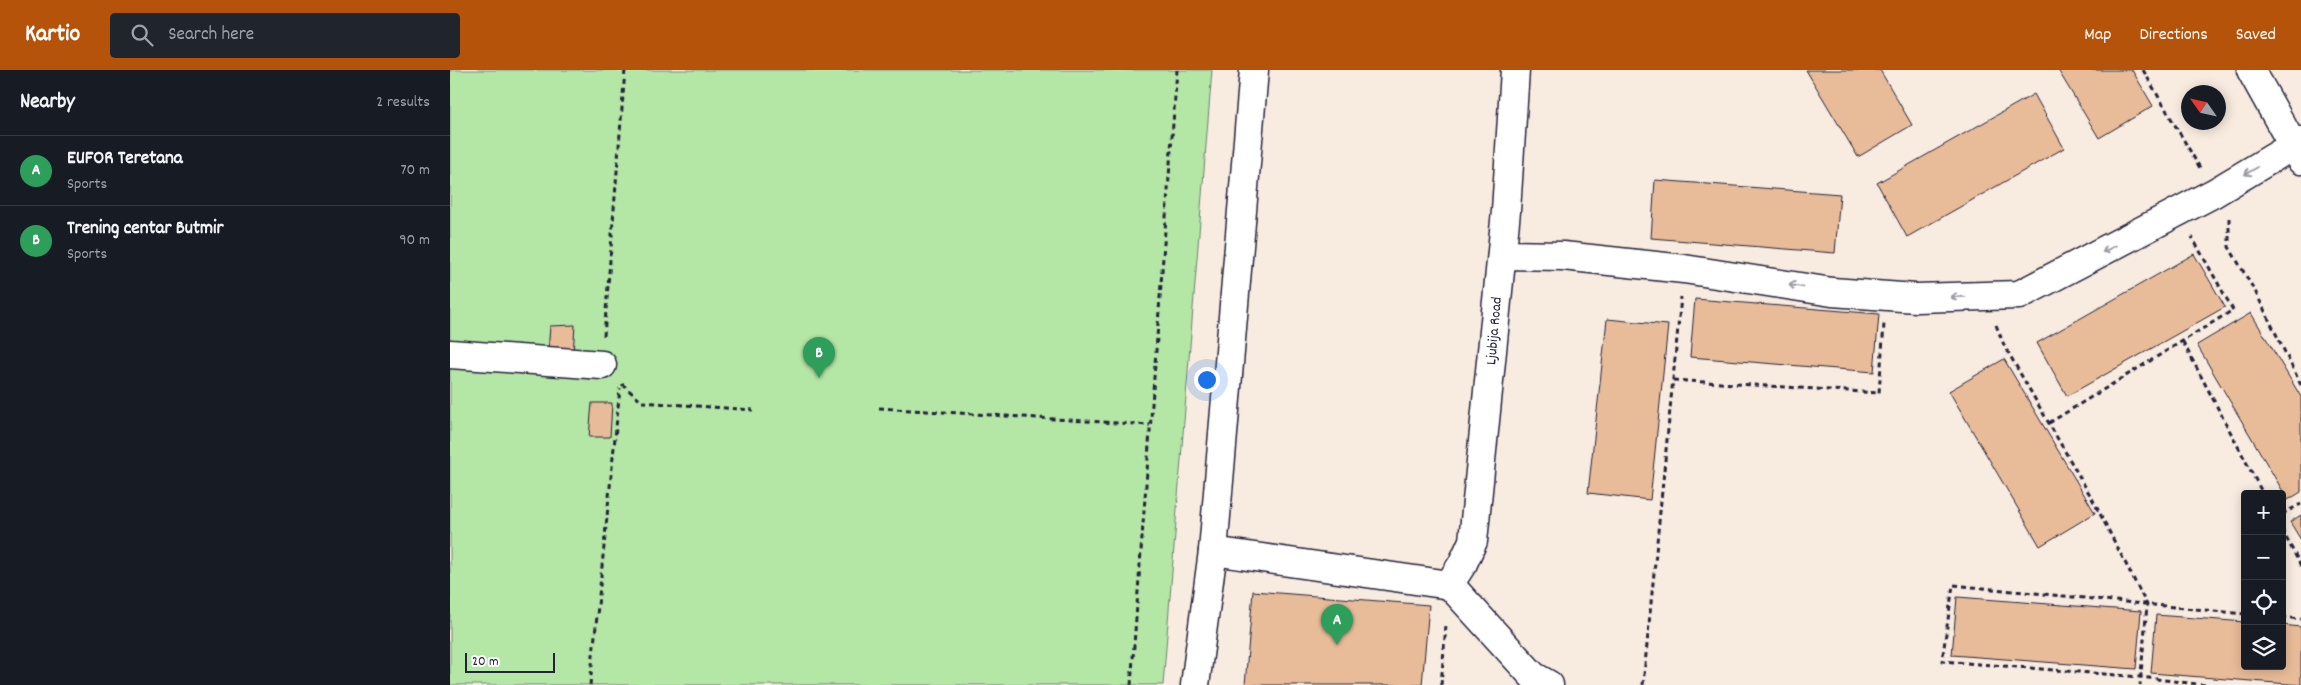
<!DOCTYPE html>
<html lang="en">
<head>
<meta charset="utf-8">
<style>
  :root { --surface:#171b24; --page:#20242c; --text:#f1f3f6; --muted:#9ea1a6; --line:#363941; --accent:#b45309 }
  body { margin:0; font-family:Dekko,sans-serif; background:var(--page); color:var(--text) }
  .controls { position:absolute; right:15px; bottom:15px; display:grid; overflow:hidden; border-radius:5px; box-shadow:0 2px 12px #0003 }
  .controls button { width:45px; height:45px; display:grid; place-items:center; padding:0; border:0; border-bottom:1px solid var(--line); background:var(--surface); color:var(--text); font:25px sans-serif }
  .compass { position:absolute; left:1731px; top:15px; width:45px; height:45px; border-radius:50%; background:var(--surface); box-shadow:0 2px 12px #0003; rotate:304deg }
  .scale { position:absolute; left:15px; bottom:12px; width:90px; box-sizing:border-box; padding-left:5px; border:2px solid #22223b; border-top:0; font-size:14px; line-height:18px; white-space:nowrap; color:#22223b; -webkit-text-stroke:4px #fff; paint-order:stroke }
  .you { position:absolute; left:756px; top:309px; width:18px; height:18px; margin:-12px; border:4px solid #fff; border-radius:50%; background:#1a73e8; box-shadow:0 0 0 8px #1a73e833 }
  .badge { display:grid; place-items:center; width:32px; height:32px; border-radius:50%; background:var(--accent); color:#fff; font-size:16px; font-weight:700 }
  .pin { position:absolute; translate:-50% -41px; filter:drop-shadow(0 1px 2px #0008) }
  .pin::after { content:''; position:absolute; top:26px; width:18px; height:15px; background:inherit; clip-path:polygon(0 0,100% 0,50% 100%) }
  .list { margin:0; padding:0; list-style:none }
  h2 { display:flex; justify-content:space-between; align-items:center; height:65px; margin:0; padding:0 20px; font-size:21px }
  h2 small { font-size:16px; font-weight:400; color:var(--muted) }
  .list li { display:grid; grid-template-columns:32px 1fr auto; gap:15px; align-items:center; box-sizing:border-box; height:70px; padding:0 20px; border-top:1px solid var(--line) }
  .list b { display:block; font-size:19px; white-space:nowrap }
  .list p { margin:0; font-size:16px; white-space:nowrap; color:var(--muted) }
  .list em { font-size:16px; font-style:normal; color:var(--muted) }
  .icon { flex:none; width:28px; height:28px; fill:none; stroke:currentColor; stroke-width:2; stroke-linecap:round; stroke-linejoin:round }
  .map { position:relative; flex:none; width:1851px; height:615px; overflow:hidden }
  header { display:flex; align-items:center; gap:30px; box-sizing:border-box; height:70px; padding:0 25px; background:var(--accent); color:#fff }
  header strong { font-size:24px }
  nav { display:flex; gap:28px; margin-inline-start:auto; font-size:18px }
  .search { width:350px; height:45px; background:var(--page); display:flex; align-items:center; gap:12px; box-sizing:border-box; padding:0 18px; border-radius:5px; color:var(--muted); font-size:19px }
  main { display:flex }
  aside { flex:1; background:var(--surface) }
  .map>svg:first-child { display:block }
  .green { fill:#b4e6a6; stroke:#6b8470 }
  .building { fill:#e9bc99; stroke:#22223b }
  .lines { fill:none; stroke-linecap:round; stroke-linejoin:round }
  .minor-casing { stroke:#22223b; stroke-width:31 }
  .path { stroke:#22223b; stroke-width:3; stroke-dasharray:5 4; stroke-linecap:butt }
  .minor { stroke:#fff; stroke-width:28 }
  .oneway { stroke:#9c9ca7 }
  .labels { text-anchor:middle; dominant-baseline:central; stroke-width:4.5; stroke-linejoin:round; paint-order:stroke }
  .street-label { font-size:15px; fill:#22223b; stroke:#fff }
</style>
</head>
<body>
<header>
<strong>Kartio</strong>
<div class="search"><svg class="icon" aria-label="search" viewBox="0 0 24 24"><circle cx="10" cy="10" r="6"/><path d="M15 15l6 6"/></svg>Search here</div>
<nav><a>Map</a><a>Directions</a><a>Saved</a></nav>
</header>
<main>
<aside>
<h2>Nearby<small>2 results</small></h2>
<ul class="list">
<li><span class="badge" style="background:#2e9e5b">A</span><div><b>EUFOR Teretana</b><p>Sports</p></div><em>70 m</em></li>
<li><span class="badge" style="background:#2e9e5b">B</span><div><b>Trening centar Butmir</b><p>Sports</p></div><em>90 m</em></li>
</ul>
</aside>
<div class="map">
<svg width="1851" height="615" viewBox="0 0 1851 615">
  <rect width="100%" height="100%" fill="#f8ebe0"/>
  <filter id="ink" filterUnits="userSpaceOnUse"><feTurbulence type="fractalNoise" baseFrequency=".02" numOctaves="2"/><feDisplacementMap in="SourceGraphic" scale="10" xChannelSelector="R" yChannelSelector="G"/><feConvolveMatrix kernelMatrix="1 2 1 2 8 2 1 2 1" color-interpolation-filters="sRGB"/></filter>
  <g filter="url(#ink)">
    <path class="green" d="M0 0H762L713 615H0Z"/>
    <g class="building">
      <path d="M1356 0H1430L1462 55 1408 87Z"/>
      <path d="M1608 0H1682L1703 36 1649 68Z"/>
      <path d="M1584 24 1614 78 1457 167 1427 113Z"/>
      <path d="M1205 110 1390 124 1385 183 1201 168Z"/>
      <path d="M1744 184 1775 237 1617 326 1587 273Z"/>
      <path d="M1245 229 1429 244 1424 302 1240 287Z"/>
      <path d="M1801 243 1851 327V422L1838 430 1747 275Z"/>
      <path d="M1157 249 1218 255 1200 430 1138 423Z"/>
      <path d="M125 255 123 284 98 283 100 256Z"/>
      <path d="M1554 289 1645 443 1590 476 1499 321Z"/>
      <path d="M142 333H162L160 367H139Z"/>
      <path d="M1851 445V470L1840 452Z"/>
      <path d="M803 521 979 535 972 615H795Z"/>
      <path d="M1507 527 1691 541 1686 599 1502 585Z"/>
      <path d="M1706 545 1795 552V596H1832V555L1851 557V615L1701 603Z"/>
    </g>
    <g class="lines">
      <g class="minor-casing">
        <g id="minor">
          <path d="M1801 0 1851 90"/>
          <path d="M1052 185 1113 186 1234 199 1382 222 1466 228 1569 225 1764 123 1851 71"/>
          <path d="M0 284 152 295"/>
          <path d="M763 481 1000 515 1083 606 1099 615"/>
          <path d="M999 515 1013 493 1023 471 1056 141 1065 0"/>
          <path d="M745 615 763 481 804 0"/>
        </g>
      </g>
      <g class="path">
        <path d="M1693 0 1750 98"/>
        <path d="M1779 148V177L1806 223 1851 315"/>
        <path d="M1546 255 1554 275 1644 432 1697 535 1690 615"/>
        <path d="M154 266 175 0"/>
        <path d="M1733 272 1813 424"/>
        <path d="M1223 310 1429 323 1434 254"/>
        <path d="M172 314 192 332 303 340"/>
        <path d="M429 338 700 355"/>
        <path d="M1599 353 1783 240 1742 167"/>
        <path d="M1832 444 1851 434"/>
        <path d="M1832 460 1851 496"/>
        <path d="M1832 547 1851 549"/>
        <path d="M140 615 170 318"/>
        <path d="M681 615 727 0"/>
        <path d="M991 615 996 555"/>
        <path d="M1193 615 1231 227"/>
        <path d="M1755 615 1691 607 1492 591 1503 515 1795 544"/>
      </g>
      <use href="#minor" class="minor"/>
    </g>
    <defs><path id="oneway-shaft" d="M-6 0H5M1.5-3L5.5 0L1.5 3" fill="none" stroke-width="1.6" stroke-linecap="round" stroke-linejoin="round" transform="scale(1.25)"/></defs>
    <g class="oneway">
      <use href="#oneway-shaft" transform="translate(1801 101) rotate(150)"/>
      <use href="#oneway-shaft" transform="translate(1659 179) rotate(153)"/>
      <use href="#oneway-shaft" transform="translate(1346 216) rotate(-170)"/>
      <use href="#oneway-shaft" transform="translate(1508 227) rotate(179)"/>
    </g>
  </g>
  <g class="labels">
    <g class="street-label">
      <text transform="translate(1045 261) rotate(-85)">Ljubija Road</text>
    </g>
  </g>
</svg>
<div class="controls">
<button>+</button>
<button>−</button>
<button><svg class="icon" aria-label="locate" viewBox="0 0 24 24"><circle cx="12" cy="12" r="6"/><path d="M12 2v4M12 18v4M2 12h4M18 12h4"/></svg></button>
<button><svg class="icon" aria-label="layers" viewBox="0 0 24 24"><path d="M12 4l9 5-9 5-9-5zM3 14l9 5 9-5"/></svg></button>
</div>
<svg class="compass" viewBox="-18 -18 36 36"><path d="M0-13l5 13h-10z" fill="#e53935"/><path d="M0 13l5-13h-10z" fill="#9ea1a6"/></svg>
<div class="scale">20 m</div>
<div class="you"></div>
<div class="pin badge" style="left:887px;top:575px;background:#2e9e5b">A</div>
<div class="pin badge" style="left:369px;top:308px;background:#2e9e5b">B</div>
</div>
</main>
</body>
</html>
